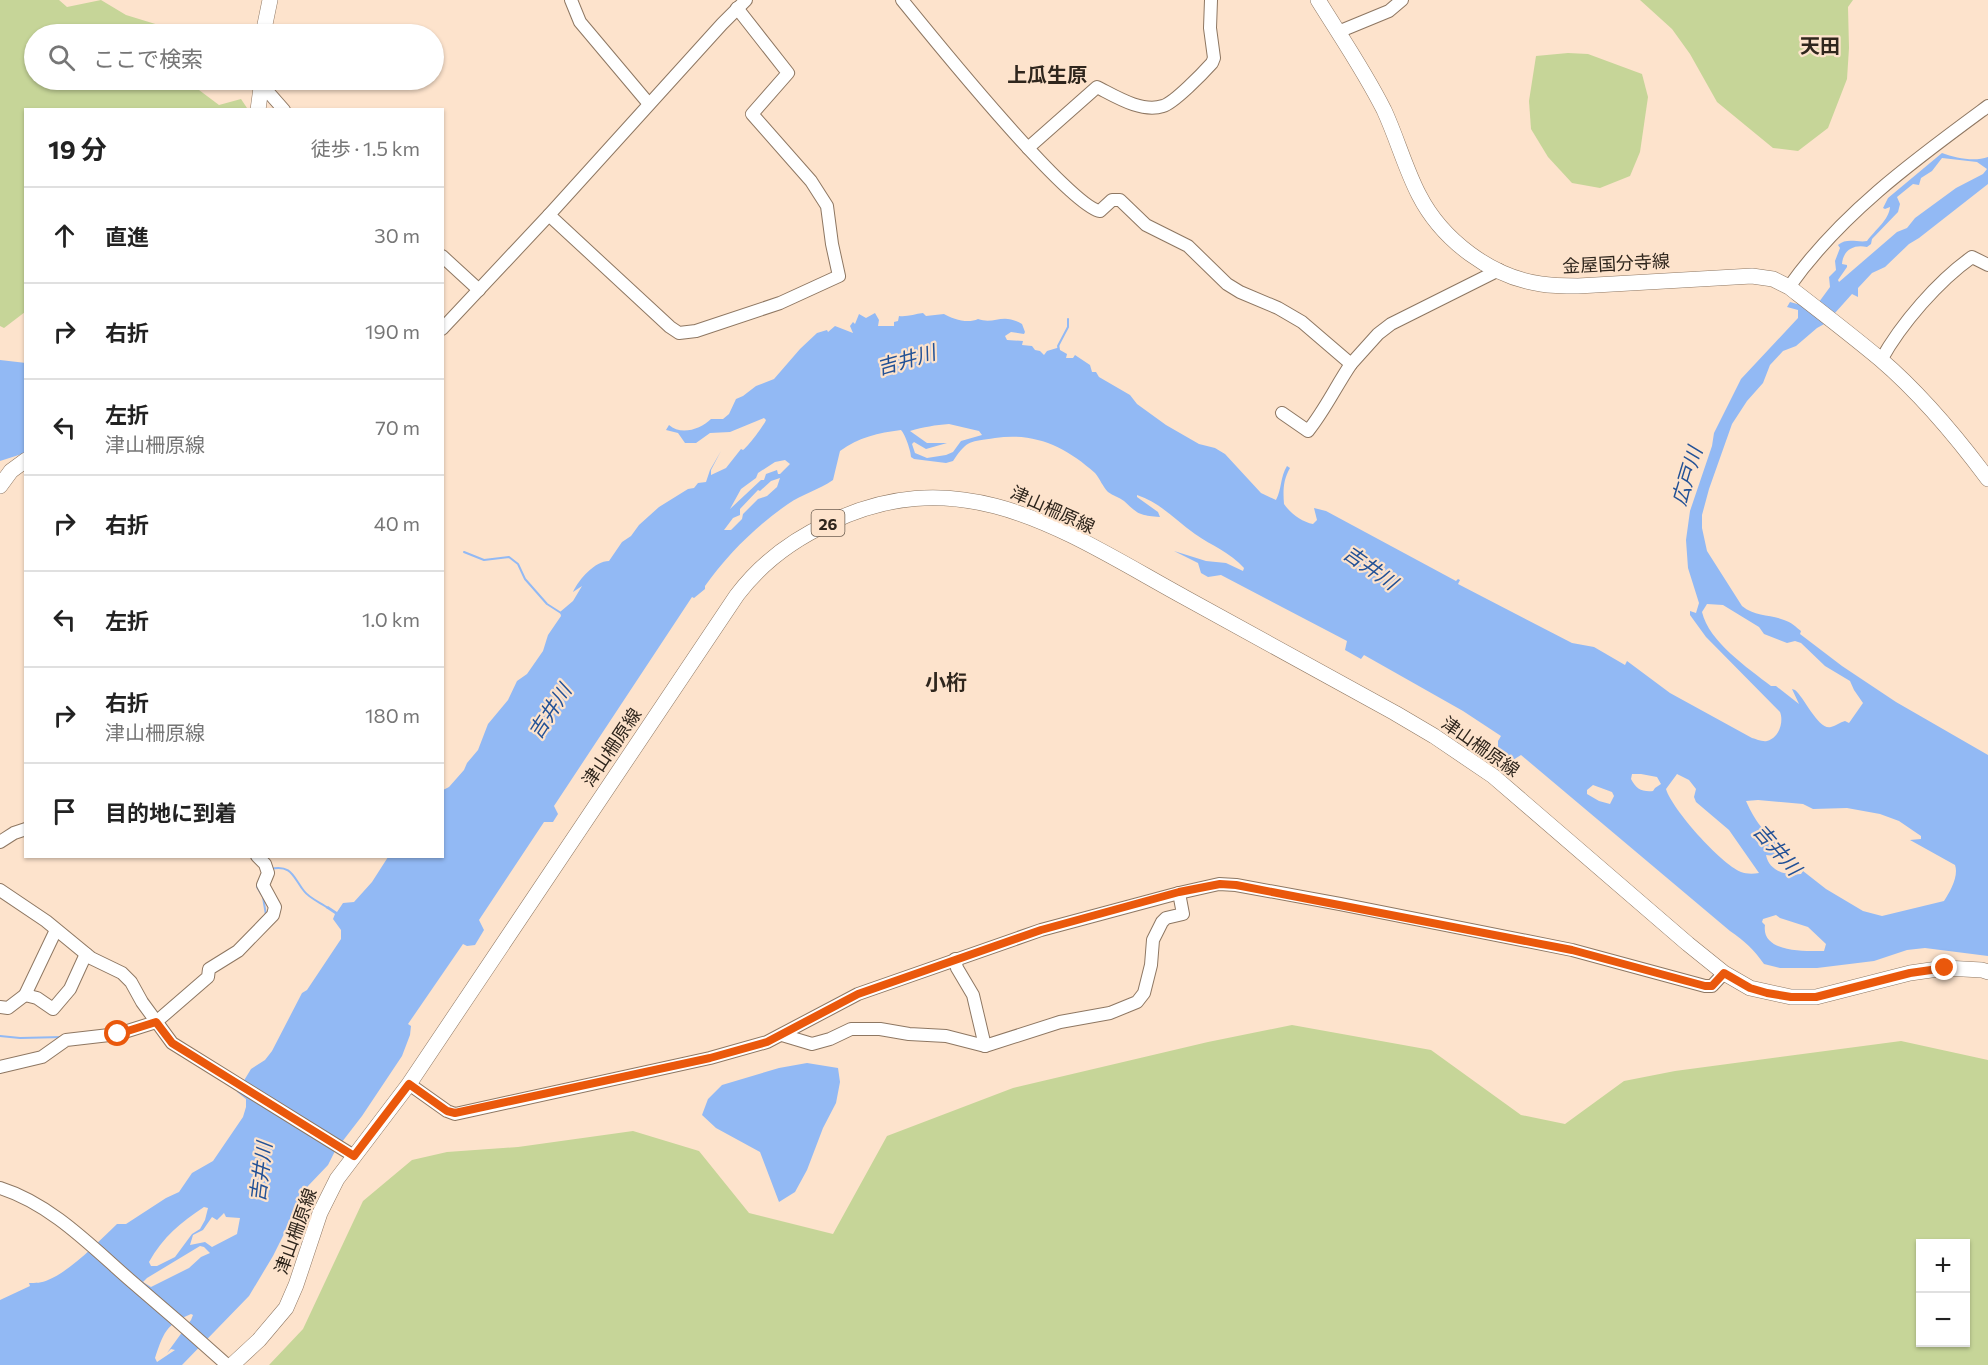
<!DOCTYPE html>
<html lang="ja">
<head>
<meta charset="utf-8">
<style>
  :root { --surface:#fff; --page:#f2f2f2; --text:#222; --muted:#767676; --line:#e0e0e0 }
  body { margin:0; font-family:Commissioner,"Noto Sans JP",sans-serif; background:var(--page); color:var(--text) }
  .controls { position:absolute; right:18px; bottom:18px; display:grid; overflow:hidden; border-radius:0px; box-shadow:0 2px 4px #0004 }
  .controls button { width:54px; height:54px; display:grid; place-items:center; padding:0; border:0; border-bottom:2px solid var(--line); background:var(--surface); color:var(--text); font:30px sans-serif }
  .stop { position:absolute; width:18px; height:18px; margin:-14px; border:4px solid #ea580c; border-radius:50%; background:#fff }
  .stop.end { background:#ea580c; border-color:#fff; box-shadow:0 2px 6px #0008 }
  .list { margin:0; padding:0; list-style:none }
  h2 { display:flex; justify-content:space-between; align-items:center; height:78px; margin:0; padding:0 24px; font-size:26px }
  h2 small { font-size:20px; font-weight:400; color:var(--muted) }
  .list li { display:grid; grid-template-columns:39px 1fr auto; gap:18px; align-items:center; box-sizing:border-box; height:96px; padding:0 24px; border-top:2px solid var(--line) }
  .list b { display:block; font-size:22px; white-space:nowrap }
  .list p { margin:0; font-size:20px; white-space:nowrap; color:var(--muted) }
  .list em { font-size:20px; font-style:normal; color:var(--muted) }
  .icon { flex:none; width:33px; height:33px; fill:none; stroke:currentColor; stroke-width:2; stroke-linecap:round; stroke-linejoin:round }
  .map { position:relative; flex:none; width:1988px; height:1365px; overflow:hidden }
  .search { position:absolute; background:var(--surface); box-shadow:0 2px 4px #0004; left:24px; top:24px; width:420px; height:66px; display:flex; align-items:center; gap:15px; box-sizing:border-box; padding:0 21px; border-radius:33px; color:var(--muted); font-size:22px }
  .panel { position:absolute; background:var(--surface); box-shadow:0 2px 4px #0004; left:24px; top:108px; width:420px; height:750px; border-radius:0px }
  .map>svg:first-child { display:block }
  .green { fill:#c6d598; fill-rule:evenodd }
  .water { fill:#92b9f4; fill-rule:evenodd }
  .lines { fill:none; stroke-linecap:round; stroke-linejoin:round }
  .stream { stroke:#92b9f4; stroke-width:2 }
  .minor-casing { stroke:#8e7762; stroke-width:14 }
  .major-casing { stroke:#8e7762; stroke-width:16 }
  .minor { stroke:#fff; stroke-width:12 }
  .major { stroke:#fff; stroke-width:15 }
  .route { stroke:#ea580c; stroke-width:8 }
  .labels { text-anchor:middle; dominant-baseline:central; stroke-width:4.5; stroke-linejoin:round; paint-order:stroke }
  .shield { fill:#fde3cc; stroke:#6d5f52; stroke-width:1.5 }
  .shield-label { font-size:16px; font-weight:bold; fill:#2f261d }
  .street-label { font-size:18px; fill:#2f261d; stroke:#fde3cc }
  .neighbourhood-label { font-size:20px; font-weight:bold; fill:#2f261d; stroke:#fde3cc }
  .water-label { font-size:20px; font-style:italic; fill:#225196; stroke:#fde3cc }
  .quarter-label { font-size:21px; font-weight:bold; fill:#2f261d; stroke:#fde3cc }
</style>
</head>
<body>
<div class="map">
<svg width="1988" height="1365" viewBox="0 0 1988 1365">
  <rect width="100%" height="100%" fill="#fde3cc"/>
  <g class="green">
    <path d="M0 0H59L67 7 101 0 126 15 188 34H34V80H193L191 84 219 105 241 99 247 108 26 110 25 312 4 328 0 326Z"/>
    <path d="M1640 0H1853L1848 7 1849 48 1847 79 1828 128 1798 151 1773 148 1717 102 1690 54 1672 29Z"/>
    <path d="M1568 53 1588 54 1642 74 1648 97 1640 152 1630 176 1600 188 1572 183 1548 157 1531 129 1529 101 1536 56Z"/>
    <path d="M1292 1025 1431 1050 1521 1115 1565 1124 1624 1081 1675 1071 1901 1041 1988 1060V1365H269L303 1329 363 1201 412 1160 447 1152 518 1147 633 1131 699 1151 749 1213 833 1234 887 1136 1013 1088 1208 1042ZM1920 1244H1966V1342H1920Z"/>
  </g>
  <g class="water">
    <path d="M1942 153C1956 158 1974 162 1988 157V184L1919 238 1909 244 1885 267 1872 273 1858 288V297L1852 294 1826 323 1817 328 1796 346 1783 351 1770 365 1763 383 1747 401 1732 424 1709 489 1702 515V528L1707 551 1742 606C1755 617 1770 614 1784 620 1791 622 1796 627 1801 631L1800 634 1842 666 1896 702 1988 755V956L1925 948 1907 950 1874 961 1817 968H1780L1764 964C1754 950 1745 941 1730 931L1521 755 1513 760 1505 754 1500 761 1497 759 1501 753 1498 749V741L1501 736 1463 711 1364 655 1361 659 1345 650 1347 641 1221 575 1208 577 1201 573 1198 563 1174 551 1206 561 1226 563 1243 571 1244 568C1230 552 1212 546 1195 534 1175 520 1161 503 1137 495V497L1158 512 1160 517C1139 515 1139 515 1124 501 1119 497 1113 496 1108 492 1103 487 1100 479 1095 473 1066 447 1035 432 995 438 970 442 968 439 953 461L946 463 914 459 911 457C911 451 905 434 901 430 878 433 859 437 840 451L833 480C819 490 802 494 788 504 756 526 727 555 705 586V589L694 598 692 597 554 806 558 814 553 822H544L479 920 484 930 475 945 467 946 463 944 408 1024 411 1026 410 1035 402 1056 362 1116 335 1151 328 1165 308 1186 273 1256 249 1296 182 1365H0V1300L30 1286 29 1283C35 1283 42 1283 48 1280 72 1270 98 1242 117 1224H126L166 1198 179 1192 192 1173 213 1161 243 1117 246 1107V1099L237 1092 251 1069 265 1060 272 1051 302 993 307 990 341 939V930L333 919 335 914 326 908 328 906 337 912 343 903 354 902 372 882 388 857 442 856 443 790 449 787 464 770 467 763 478 750 488 724 508 700 517 681 527 674 543 651 548 635 561 616 560 612 573 601 582 586 573 592C579 579 595 561 609 561L622 542 631 536 639 525 659 507 688 489 694 488 698 483 706 482 710 470 721 451 711 470V475L726 468 741 449 743 450C747 448 765 424 766 420L764 418 730 432 710 433 696 443H685L678 433 666 430 669 425C681 436 701 429 711 419H723L729 414 736 399 743 396 756 386 774 379 800 349 817 333 827 330 828 332 835 326 853 333 850 326 853 322 855 324 859 314 866 318 875 313 879 320 878 326H894V322L898 321 899 316C907 317 915 314 923 313L926 316 944 314C952 319 968 324 978 319 995 325 1002 312 1022 324L1025 332 1024 334 1011 332 1005 336 1007 340 1023 341 1022 345 1032 346 1035 350 1040 351 1044 355 1047 351 1057 348 1059 344 1060 350 1067 354 1066 358H1073L1075 355 1090 365 1092 372H1096L1099 377 1130 395 1137 404 1166 425 1199 444 1215 448 1225 454 1261 493 1276 500C1282 489 1280 477 1287 466L1290 468C1283 480 1283 491 1284 504 1290 513 1302 522 1313 524L1317 520 1314 508 1326 511 1456 581 1458 579 1460 580 1458 584 1572 643 1594 647 1625 665 1627 661 1670 693 1752 738C1756 739 1762 742 1767 741 1779 738 1784 722 1780 712L1706 637 1690 615V611L1696 613 1699 603 1688 568 1686 540 1690 511 1712 446 1714 433 1741 379 1798 318V310L1787 307 1790 302 1801 305 1819 302 1830 287 1829 277 1836 270 1835 261 1840 248 1838 245C1847 237 1858 243 1867 241 1875 230 1889 220 1890 207L1885 209 1883 208 1888 198ZM1942 158 1977 162 1987 169 1983 174 1956 188 1915 218 1907 228 1897 232 1839 282 1838 280 1847 267V265L1842 264C1843 250 1854 244 1867 247L1871 244 1872 239 1898 212 1900 204 1897 197 1913 184 1919 185 1921 178 1932 171ZM949 424 979 431 982 435 961 441 953 452 946 455 927 458 915 453 912 444 914 442 926 449 947 443H927L910 431C924 427 935 425 949 424ZM785 460 790 464 780 474H778L777 470 766 474 764 480H761L730 509 741 489 756 478 758 473 775 462ZM780 478 777 487 767 496 758 499 743 514 742 519 731 530H724L733 518 740 515V509L758 490 760 491 771 481ZM1707 604 1723 605 1759 627 1764 634 1787 643 1795 641 1801 643 1825 666 1850 681 1854 690 1863 703 1849 723 1845 721C1840 722 1836 726 1831 727 1819 731 1804 697 1795 690L1792 689 1799 704 1776 686H1771C1748 668 1709 642 1702 612ZM1632 774H1641L1657 777 1661 784 1655 788 1653 791C1642 792 1636 789 1631 779ZM1677 774 1689 780 1696 789 1694 797 1696 802 1729 830 1759 873C1753 874 1746 874 1741 872 1720 863 1672 809 1666 789ZM1593 785 1612 792 1614 796 1610 804 1599 801 1587 794V790ZM1758 800 1803 804 1813 809 1847 808 1880 814 1899 821 1921 836V839L1910 840 1955 865C1959 876 1950 892 1944 901L1882 916 1863 911 1826 889 1803 871 1801 874C1786 876 1769 871 1766 855L1786 857 1789 853C1768 836 1757 826 1746 801ZM1776 915 1780 918 1808 927 1826 944 1824 951C1806 951 1761 953 1765 925L1762 922 1763 919ZM204 1207 208 1208 205 1220 200 1229 192 1234 175 1257 157 1266H151L149 1262C163 1237 181 1222 204 1207ZM224 1213 226 1217 240 1218 237 1234 212 1247 205 1242 190 1245 193 1235 203 1230 212 1217 217 1220ZM200 1246 204 1247 210 1253 201 1257 189 1268 151 1287 143 1282 147 1278ZM191 1314 193 1315 191 1320 167 1353 171 1349 175 1350 157 1362 155 1358C163 1334 166 1324 191 1314Z"/>
    <path d="M0 360 26 363 25 453 0 461Z"/>
    <path d="M807 1063 838 1068 840 1082 836 1103 823 1128 807 1170 795 1192 779 1202 760 1152 716 1128 702 1115 708 1099 722 1085 779 1068Z"/>
  </g>
  <g class="lines">
    <g class="stream">
      <path d="M1058 346 1068 327V319"/>
      <path d="M464 552 484 560 509 557 518 564 525 579 547 604 561 613"/>
      <path d="M270 869C292 864 293 877 304 891 309 898 321 903 328 908"/>
      <path d="M258 885 257 887 263 897 266 915"/>
      <path d="M0 1036 20 1038 63 1037"/>
    </g>
    <g class="minor-casing">
      <g id="minor">
        <path d="M571 0 580 22 649 104"/>
        <path d="M902 0C928 32 1070 208 1100 211L1112 200H1120L1146 225 1188 246 1227 284 1240 292 1278 308 1302 322 1351 364 1378 334 1391 324 1499 270"/>
        <path d="M1338 32 1389 11 1402 0"/>
        <path d="M262 85 284 110"/>
        <path d="M1028 148 1097 87C1115 96 1141 113 1163 106 1174 103 1203 73 1212 63L1214 58 1210 28 1211 0"/>
        <path d="M549 215 670 327 679 333 696 331 780 303 839 276 832 244 827 206 811 181 752 114 788 73 737 8"/>
        <path d="M442 256 479 290"/>
        <path d="M1789 287C1841 213 1916 159 1988 106"/>
        <path d="M442 329 549 215 722 24 746 0"/>
        <path d="M1881 360C1901 324 1938 281 1972 257L1988 265"/>
        <path d="M1282 413 1308 431C1325 410 1336 386 1351 364"/>
        <path d="M0 842 14 833 26 829"/>
        <path d="M0 890 46 921 91 958 122 973 131 982 142 1002 172 1043 354 1156"/>
        <path d="M955 959 957 968 973 995 985 1046"/>
        <path d="M25 995 37 998 53 1009 70 989 86 954"/>
        <path d="M0 1007 8 1008 25 995 56 930"/>
        <path d="M782 1035 812 1044 830 1039 851 1029H880L909 1034 946 1036 985 1046 1060 1022 1110 1013 1137 1002 1144 993 1151 965 1153 940 1162 922 1166 918 1183 914 1179 893"/>
        <path d="M0 1067 42 1057 66 1040 118 1034 156 1022 208 977 209 969 238 951 273 915 275 907 263 885 268 873 265 864 257 856"/>
        <path d="M409 1084 447 1111 455 1114 710 1058 767 1042 858 994 1041 930 1179 893 1219 884 1236 885 1340 904 1572 950 1705 986H1712L1724 973"/>
        <path d="M0 1188C51 1204 91 1246 130 1280 163 1308 195 1336 227 1365"/>
      </g>
    </g>
    <g class="major-casing">
      <g id="major">
        <path d="M1318 0C1341 37 1365 72 1384 110 1397 138 1405 168 1419 195 1442 240 1491 277 1541 284 1553 286 1565 286 1578 286L1752 276 1773 279 1789 287C1820 311 1850 334 1880 359 1921 394 1956 436 1988 479"/>
        <path d="M263 34 270 0"/>
        <path d="M258 110 262 80"/>
        <path d="M0 486 11 471 26 460"/>
        <path d="M232 1365 259 1340 286 1308 296 1285 320 1213 337 1179 409 1084 737 595C762 562 792 540 829 523 964 457 1069 534 1184 597 1255 636 1325 675 1395 713L1434 736 1493 776 1688 944 1724 973 1750 988 1791 997H1816L1910 973 1945 968 1982 970 1988 972"/>
      </g>
    </g>
    <use href="#minor" class="minor"/>
    <use href="#major" class="major"/>
  </g>
  <g class="lines">
    <path class="route" d="M118 1034 156 1022 172 1043 354 1156 409 1084 447 1111 455 1113 710 1058 767 1042 858 994 1041 930 1179 892 1220 884 1236 885 1572 950 1705 986H1712L1724 973 1750 988 1767 993 1791 997H1816L1910 973 1945 968"/>
  </g>
  <g class="labels">
    <rect class="shield" x="811.5" y="510" width="33" height="26" rx="4.5"/>
    <g class="shield-label">
      <text x="828" y="523">26</text>
    </g>
    <g class="street-label">
      <text transform="translate(1616 263) rotate(-3)">金屋国分寺線</text>
      <text transform="translate(1053 509) rotate(24)">津山柵原線</text>
      <text transform="translate(1481 746) rotate(35)">津山柵原線</text>
      <text transform="translate(611 747) rotate(-56)">津山柵原線</text>
      <text transform="translate(295 1231) rotate(-70)">津山柵原線</text>
    </g>
    <g class="neighbourhood-label">
      <text x="1820" y="45">天田</text>
      <text x="1047" y="74">上瓜生原</text>
    </g>
    <g class="water-label">
      <text transform="translate(906 359) rotate(-16)">吉井川</text>
      <text transform="translate(1686 476) rotate(-73)">広戸川</text>
      <text transform="translate(1371 567) rotate(35)">吉井川</text>
      <text transform="translate(549 711) rotate(-57)">吉井川</text>
      <text transform="translate(1778 849) rotate(49)">吉井川</text>
      <text transform="translate(260 1172) rotate(-83)">吉井川</text>
    </g>
    <g class="quarter-label">
      <text x="946" y="681">小桁</text>
    </g>
  </g>
</svg>
<div class="controls">
<button>+</button>
<button>−</button>
</div>
<div class="stop" style="left:118px;top:1034px"></div>
<div class="stop end" style="left:1945px;top:968px"></div>
<div class="search"><svg class="icon" aria-label="search" viewBox="0 0 24 24"><circle cx="10" cy="10" r="6"/><path d="M15 15l6 6"/></svg>ここで検索</div>
<section class="panel">
<h2>19 分<small>徒歩 · 1.5 km</small></h2>
<ul class="list">
<li><svg class="icon" aria-label="ahead" viewBox="0 0 24 24"><path d="M12 20V5M6 11l6-6 6 6"/></svg><div><b>直進</b></div><em>30 m</em></li>
<li><svg class="icon" aria-label="right" viewBox="0 0 24 24"><path d="M7 20v-9h11M14 6l5 5-5 5"/></svg><div><b>右折</b></div><em>190 m</em></li>
<li><svg class="icon" aria-label="left" viewBox="0 0 24 24"><path d="M17 20v-9H6M10 6l-5 5 5 5"/></svg><div><b>左折</b><p>津山柵原線</p></div><em>70 m</em></li>
<li><svg class="icon" aria-label="right" viewBox="0 0 24 24"><path d="M7 20v-9h11M14 6l5 5-5 5"/></svg><div><b>右折</b></div><em>40 m</em></li>
<li><svg class="icon" aria-label="left" viewBox="0 0 24 24"><path d="M17 20v-9H6M10 6l-5 5 5 5"/></svg><div><b>左折</b></div><em>1.0 km</em></li>
<li><svg class="icon" aria-label="right" viewBox="0 0 24 24"><path d="M7 20v-9h11M14 6l5 5-5 5"/></svg><div><b>右折</b><p>津山柵原線</p></div><em>180 m</em></li>
<li><svg class="icon" aria-label="arrive" viewBox="0 0 24 24"><path d="M6 21V4h12l-3 4 3 4H6"/></svg><div><b>目的地に到着</b></div></li>
</ul>
</section>
</div>
</body>
</html>
